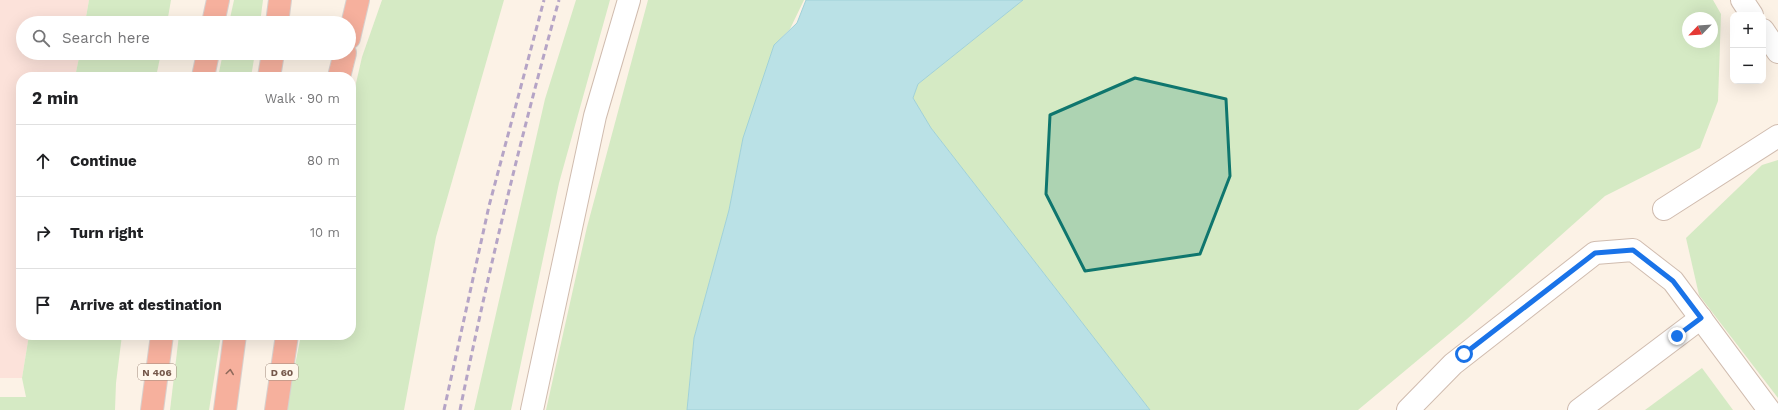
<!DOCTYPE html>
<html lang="en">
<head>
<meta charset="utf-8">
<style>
  :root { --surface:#fff; --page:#f6f6f6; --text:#202124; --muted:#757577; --line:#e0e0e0 }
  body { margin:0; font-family:"Work Sans",sans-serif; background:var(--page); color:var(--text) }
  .controls { position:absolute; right:12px; top:12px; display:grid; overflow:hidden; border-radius:8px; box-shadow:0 4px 16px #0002 }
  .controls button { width:36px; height:36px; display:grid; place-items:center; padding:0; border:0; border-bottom:1px solid var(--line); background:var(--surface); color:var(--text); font:20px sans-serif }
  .compass { position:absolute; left:1682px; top:12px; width:36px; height:36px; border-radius:50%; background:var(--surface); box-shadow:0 4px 16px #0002; rotate:245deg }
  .stop { position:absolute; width:12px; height:12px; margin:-9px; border:3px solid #1a73e8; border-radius:50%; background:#fff }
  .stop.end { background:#1a73e8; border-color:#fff; box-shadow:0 1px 4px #0008 }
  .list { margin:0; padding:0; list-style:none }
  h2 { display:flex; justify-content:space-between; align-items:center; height:52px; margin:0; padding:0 16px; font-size:17px }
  h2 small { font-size:13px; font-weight:400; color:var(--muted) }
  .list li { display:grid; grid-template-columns:26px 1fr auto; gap:12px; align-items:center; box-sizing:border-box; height:72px; padding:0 16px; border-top:1px solid var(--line) }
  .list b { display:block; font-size:15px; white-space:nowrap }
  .list em { font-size:13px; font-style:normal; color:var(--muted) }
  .icon { flex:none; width:22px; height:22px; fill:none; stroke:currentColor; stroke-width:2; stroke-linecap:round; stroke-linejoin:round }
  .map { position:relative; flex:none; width:1778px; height:410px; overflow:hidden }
  .search { position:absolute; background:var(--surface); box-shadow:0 4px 16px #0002; left:16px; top:16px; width:340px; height:44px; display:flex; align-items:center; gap:10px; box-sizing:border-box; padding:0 14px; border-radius:22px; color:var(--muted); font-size:15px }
  .panel { position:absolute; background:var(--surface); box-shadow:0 4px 16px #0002; left:16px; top:72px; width:340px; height:268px; border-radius:16px }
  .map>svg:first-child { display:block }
  .commercial { fill:#fce2da }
  .green { fill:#d5eac4; fill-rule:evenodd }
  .water { fill:#bae1e6; stroke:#a0d1d8 }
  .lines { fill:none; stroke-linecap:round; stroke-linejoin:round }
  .minor-casing { stroke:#d0bcaf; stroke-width:24 }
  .highway-casing { stroke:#d8d0cd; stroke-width:24 }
  .minor { stroke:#fff; stroke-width:22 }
  .highway { stroke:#f6b09d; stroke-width:22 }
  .rail { stroke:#b5a4c6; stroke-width:3; stroke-dasharray:6 4; stroke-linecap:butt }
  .oneway { stroke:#8f6a5b }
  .route { stroke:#1a73e8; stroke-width:5 }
  .marked { fill:#0f766e; fill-opacity:0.2; stroke:#0f766e; stroke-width:3; stroke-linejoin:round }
  .labels { text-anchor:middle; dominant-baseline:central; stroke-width:4; stroke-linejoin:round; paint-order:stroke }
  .shield { fill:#fff7ec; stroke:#9e887b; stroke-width:1 }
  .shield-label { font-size:10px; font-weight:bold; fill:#75584b }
</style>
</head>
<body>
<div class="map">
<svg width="1778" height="410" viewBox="0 0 1778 410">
  <rect width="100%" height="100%" fill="#fcf2e6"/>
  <path class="commercial" d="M0 0H89L85 23H23V53H80L75 77H21V335H29L22 378H0Z"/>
  <g class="green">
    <path d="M89 0H171L167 23H85Z"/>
    <path d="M234 0H263L260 23H229Z"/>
    <path d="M382 0H504L436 237 404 410H286L301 335H351V105L362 57Z"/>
    <path d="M576 0H610L559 183 511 410H474L545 99Z"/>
    <path d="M648 0H804L790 29 774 45 741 148 729 210 694 338 687 410H546L587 227Z"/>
    <path d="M1023 0H1713L1721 14 1718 101 1700 148 1605 196 1467 319 1358 410H1150L931 128 913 98 918 84ZM1688 18H1712V42H1688Z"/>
    <path d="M80 53H161L156 77H75Z"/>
    <path d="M223 53H255L251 77H218Z"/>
    <path d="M1778 160V398L1699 295 1686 238 1762 165Z"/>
    <path d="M29 335H122L116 383 115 410H0V397H26L22 378Z"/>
    <path d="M179 335H221L209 410H170Z"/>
    <path d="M1702 368 1733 410H1645Z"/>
  </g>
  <path class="water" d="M806 0H1023L918 84 913 98 931 128 1150 410H687L694 338 729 210 743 138 774 45 797 23Z"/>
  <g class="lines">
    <g class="minor-casing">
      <g id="minor">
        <path d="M1742 0 1752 15"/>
        <path d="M1763 30 1778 52"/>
        <path d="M1664 209 1778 136"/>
        <path d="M532 410 595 116 629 0"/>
        <path d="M1408 410 1453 364 1595 253 1633 250 1673 281 1769 410"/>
        <path d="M1579 410 1701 318"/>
      </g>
    </g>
    <g class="highway-casing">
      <g id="highway">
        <path d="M213 23 218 0"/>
        <path d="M277 23 280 0"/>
        <path d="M349 38 358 0"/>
        <path d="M203 77 208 53"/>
        <path d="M269 77 273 53"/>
        <path d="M339 77 345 53"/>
        <path d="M152 410 162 335"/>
        <path d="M225 410 235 335"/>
        <path d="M276 410 287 335"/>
      </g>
    </g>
    <use href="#minor" class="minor"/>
    <use href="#highway" class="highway"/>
    <g class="rail">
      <path d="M444 410 489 206 544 0"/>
      <path d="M460 410C488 272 521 136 559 0"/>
    </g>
  </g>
  <defs><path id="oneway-chevron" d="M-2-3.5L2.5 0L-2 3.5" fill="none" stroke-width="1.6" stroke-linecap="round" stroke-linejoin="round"/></defs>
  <use class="oneway" href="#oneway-chevron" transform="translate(230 372) rotate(-82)"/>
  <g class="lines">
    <path class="route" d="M1464 354 1595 253 1633 250 1673 281 1701 318 1677 336"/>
  </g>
  <path class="marked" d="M1135 78 1226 99 1230 176 1200 254 1085 271 1046 194 1050 115Z"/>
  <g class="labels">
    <g class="shield">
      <rect x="138" y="364" width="38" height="16" rx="3"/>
      <rect x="266" y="364" width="32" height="16" rx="3"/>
    </g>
    <g class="shield-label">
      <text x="157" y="372">N 406</text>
      <text x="282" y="372">D 60</text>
    </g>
  </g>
</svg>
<div class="controls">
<button>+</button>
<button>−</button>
</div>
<svg class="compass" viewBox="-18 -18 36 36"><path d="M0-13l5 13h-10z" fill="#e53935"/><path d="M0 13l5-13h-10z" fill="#757577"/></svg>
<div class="stop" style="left:1464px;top:354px"></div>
<div class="stop end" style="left:1677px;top:336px"></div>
<div class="search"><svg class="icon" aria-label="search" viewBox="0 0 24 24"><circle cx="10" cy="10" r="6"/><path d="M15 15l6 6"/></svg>Search here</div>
<section class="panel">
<h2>2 min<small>Walk · 90 m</small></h2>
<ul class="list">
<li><svg class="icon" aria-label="ahead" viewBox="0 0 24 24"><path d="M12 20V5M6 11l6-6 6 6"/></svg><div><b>Continue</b></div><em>80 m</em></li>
<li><svg class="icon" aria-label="right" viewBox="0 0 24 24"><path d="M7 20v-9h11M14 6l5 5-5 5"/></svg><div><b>Turn right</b></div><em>10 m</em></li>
<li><svg class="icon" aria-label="arrive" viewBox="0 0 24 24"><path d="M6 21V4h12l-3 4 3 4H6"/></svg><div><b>Arrive at destination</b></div></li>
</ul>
</section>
</div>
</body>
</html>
